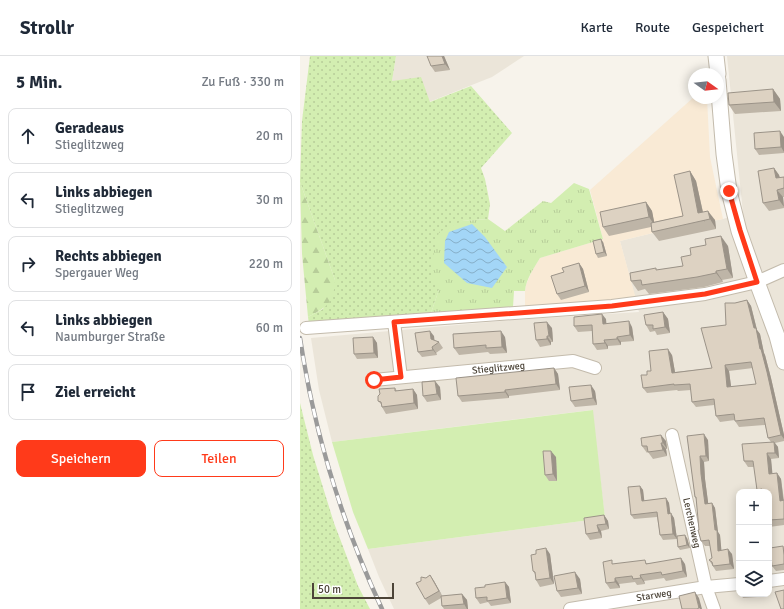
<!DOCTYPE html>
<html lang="de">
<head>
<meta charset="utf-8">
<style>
  :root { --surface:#fff; --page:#f2f2f3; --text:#1f2937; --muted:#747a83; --line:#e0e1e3; --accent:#ff3a1a }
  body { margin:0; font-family:Signika,sans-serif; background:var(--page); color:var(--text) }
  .controls { position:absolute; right:12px; bottom:12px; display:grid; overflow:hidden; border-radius:8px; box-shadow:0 2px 10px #0003 }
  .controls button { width:36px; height:36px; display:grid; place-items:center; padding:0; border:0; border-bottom:1px solid var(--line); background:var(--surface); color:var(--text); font:20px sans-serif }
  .compass { position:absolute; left:388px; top:12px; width:36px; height:36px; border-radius:50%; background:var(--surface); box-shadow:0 2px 10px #0003; rotate:105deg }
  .scale { position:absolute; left:12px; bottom:10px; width:82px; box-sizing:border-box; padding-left:4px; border:2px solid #4c4438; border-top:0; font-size:11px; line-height:14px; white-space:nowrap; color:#4c4438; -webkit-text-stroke:3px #fff; paint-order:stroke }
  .stop { position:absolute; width:12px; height:12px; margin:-9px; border:3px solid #ff3a1a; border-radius:50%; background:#fff }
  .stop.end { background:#ff3a1a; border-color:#fff; box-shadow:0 1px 4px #0008 }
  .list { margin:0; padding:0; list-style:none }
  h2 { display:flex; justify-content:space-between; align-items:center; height:52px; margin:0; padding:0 16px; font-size:17px }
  h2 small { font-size:13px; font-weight:400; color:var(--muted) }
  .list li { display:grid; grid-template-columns:26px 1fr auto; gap:12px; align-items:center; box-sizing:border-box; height:56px; margin:0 8px 8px; padding:0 8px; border:1px solid var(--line); border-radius:8px }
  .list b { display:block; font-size:15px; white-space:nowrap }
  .list p { margin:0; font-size:13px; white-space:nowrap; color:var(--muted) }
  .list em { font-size:13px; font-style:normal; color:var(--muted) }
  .actions { display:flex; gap:8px; padding:12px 16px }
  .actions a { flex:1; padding:9px 0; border:1px solid var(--accent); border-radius:8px; text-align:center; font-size:14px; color:var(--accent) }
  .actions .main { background:var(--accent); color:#fff }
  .icon { flex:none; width:22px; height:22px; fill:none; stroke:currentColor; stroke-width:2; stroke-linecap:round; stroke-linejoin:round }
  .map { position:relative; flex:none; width:484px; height:553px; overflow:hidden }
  header { display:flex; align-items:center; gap:24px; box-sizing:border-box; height:56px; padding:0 20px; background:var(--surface); border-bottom:1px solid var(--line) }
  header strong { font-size:19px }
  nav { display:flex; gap:22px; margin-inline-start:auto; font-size:14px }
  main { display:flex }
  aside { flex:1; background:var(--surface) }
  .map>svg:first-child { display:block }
  .residential { fill:#ebe5d9; fill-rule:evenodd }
  .commercial { fill:#f9ead5 }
  .grass { fill:url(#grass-dots) }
  .forest { fill:url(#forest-firs) }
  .park { fill:url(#park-tufts) }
  .garden { fill:#d3eeb1 }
  .water { fill:url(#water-waves) }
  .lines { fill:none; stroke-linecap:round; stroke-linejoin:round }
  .minor-casing { stroke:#c3bbac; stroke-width:14 }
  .tertiary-casing { stroke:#c3bbac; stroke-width:17 }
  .minor { stroke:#fff; stroke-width:12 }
  .tertiary { stroke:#fff; stroke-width:15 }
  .rail-casing { stroke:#9a9a9a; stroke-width:4.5 }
  .rail { stroke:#fff; stroke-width:3; stroke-dasharray:9; stroke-linecap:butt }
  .wall { fill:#beb5a7; fill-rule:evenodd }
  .shaded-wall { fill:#9b9388 }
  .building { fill:#ddd2c2; stroke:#9b9388; fill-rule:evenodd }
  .route { stroke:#ff3a1a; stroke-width:5 }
  .labels { text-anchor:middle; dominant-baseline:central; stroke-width:4; stroke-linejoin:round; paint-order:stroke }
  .street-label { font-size:10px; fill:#4c4438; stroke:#fff }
</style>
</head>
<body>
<header>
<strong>Strollr</strong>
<nav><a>Karte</a><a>Route</a><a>Gespeichert</a></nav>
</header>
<main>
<aside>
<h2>5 Min.<small>Zu Fuß · 330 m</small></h2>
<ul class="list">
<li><svg class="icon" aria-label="ahead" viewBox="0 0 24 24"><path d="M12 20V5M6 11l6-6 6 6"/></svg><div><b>Geradeaus</b><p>Stieglitzweg</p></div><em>20 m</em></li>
<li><svg class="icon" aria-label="left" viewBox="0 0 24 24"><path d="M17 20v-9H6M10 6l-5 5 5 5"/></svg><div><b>Links abbiegen</b><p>Stieglitzweg</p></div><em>30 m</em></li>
<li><svg class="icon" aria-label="right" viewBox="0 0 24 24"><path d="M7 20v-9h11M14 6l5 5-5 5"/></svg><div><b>Rechts abbiegen</b><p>Spergauer Weg</p></div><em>220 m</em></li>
<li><svg class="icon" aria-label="left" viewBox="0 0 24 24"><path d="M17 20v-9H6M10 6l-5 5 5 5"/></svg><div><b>Links abbiegen</b><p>Naumburger Straße</p></div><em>60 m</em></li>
<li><svg class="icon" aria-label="arrive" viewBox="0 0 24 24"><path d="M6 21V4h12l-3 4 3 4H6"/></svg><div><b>Ziel erreicht</b></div></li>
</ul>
<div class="actions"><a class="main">Speichern</a><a>Teilen</a></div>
</aside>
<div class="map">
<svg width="484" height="553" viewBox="0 0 484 553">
  <defs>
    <pattern id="grass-dots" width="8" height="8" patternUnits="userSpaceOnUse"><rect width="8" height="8" fill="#d3eeb1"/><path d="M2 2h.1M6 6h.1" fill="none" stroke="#b7cd99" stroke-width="1.8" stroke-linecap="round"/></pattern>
    <pattern id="forest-firs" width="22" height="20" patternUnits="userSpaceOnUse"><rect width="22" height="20" fill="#d3eeb1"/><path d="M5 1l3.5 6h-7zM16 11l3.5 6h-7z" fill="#b7cd99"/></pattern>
    <pattern id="park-tufts" width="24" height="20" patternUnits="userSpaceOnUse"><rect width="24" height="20" fill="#d3eeb1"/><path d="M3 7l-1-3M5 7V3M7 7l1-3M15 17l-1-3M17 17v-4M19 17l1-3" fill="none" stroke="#b7cd99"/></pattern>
    <pattern id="water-waves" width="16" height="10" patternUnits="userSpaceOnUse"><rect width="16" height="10" fill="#a3d6f7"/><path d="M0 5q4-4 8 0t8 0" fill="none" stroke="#87afc9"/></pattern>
  </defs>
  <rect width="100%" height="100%" fill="#f7f3eb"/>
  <g class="residential">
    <path d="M96 0H224L192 21 129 46 92 25Z"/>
    <path d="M427 0H484V553H94L79 521 68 493 305 462 292 354 32 386 19 334 11 282 214 264 339 256 320 185 357 176 423 163 443 157ZM439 436H469V538H439Z"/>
  </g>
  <path class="commercial" d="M394 41V42H407L410 101 423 163 357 176 320 185 336 243H315L289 247 225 250V235L226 229 232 215 240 202 303 183 290 134Z"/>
  <g class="grass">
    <path d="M10 0H96L92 25 121 21 130 46 171 30 212 77 181 112 185 123 190 148 188 163 162 165 130 260 9 268 8 261 23 253 35 224 0 126 2 65Z"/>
    <path d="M0 347 13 399 34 467 58 530 70 553H0Z"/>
  </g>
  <path class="forest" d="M0 126 35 224C34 247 27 251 8 261L2 198Z"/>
  <path class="park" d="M274 127 289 133 303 183 240 202C234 212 226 223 225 235H214L213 251 130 260 139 233 131 225 134 194 139 176 162 165 188 163 205 175 243 145 251 147Z"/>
  <path class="garden" d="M293 354 305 462 68 493 53 456 32 386Z"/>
  <path class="water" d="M172 168 185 181 207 211 192 232 167 227 144 207 145 185 149 176Z"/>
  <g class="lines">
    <g class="minor-casing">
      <g id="minor">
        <path d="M94 266 101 321"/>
        <path d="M6 272 312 250 405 238 457 226 484 214"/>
        <path id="s1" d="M74 324 273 305 295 312"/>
        <path id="s2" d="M372 379 406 531 414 553"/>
        <path d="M469 525 484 523"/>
        <path id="s3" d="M270 553 406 531 439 528"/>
      </g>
    </g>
    <g class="tertiary-casing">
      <g id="tertiary">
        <path d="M416 0 418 18"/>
        <path d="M418 24 424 98 429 135 439 175 457 226 477 280 484 306"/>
      </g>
    </g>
    <use href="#minor" class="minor"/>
    <use href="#tertiary" class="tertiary"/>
    <g class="rail-casing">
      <path id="rail" d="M0 282C14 376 42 467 82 553"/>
    </g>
    <use href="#rail" class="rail"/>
  </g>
  <g class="wall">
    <path d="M144 0 150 14 135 16 131 10Z"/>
    <path d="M473 33 480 43 481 55 435 58 429 49Z"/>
    <path d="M484 81V97L459 99 455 93Z"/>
    <path d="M474 112 479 119 480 121H484V141H483L484 152 469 155 463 147Z"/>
    <path d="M390 115 396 125 403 156 415 164 416 173 359 185 352 176 351 171 309 180 303 171 346 146 352 155 354 166 383 160Z"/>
    <path d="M303 186 307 200 298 202 296 198Z"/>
    <path d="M428 190 433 222 422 224 423 226 404 231 349 238 345 233 338 235 331 225 357 214 383 210 391 199Z"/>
    <path d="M279 207 283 213 289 236 261 244 257 238Z"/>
    <path d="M447 244 451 250 457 274 460 278 464 297 465 299 471 322 484 379V385L475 387 478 391 479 402 471 403 472 417H477L481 423 484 444V469L469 471V436H458L457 434 454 411H448L444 405 471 386 468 382 465 369 439 371 435 365V364L420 366 416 360 414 349 396 351 392 346 391 334 378 335 377 334 347 337 343 332 347 319 351 315 372 299 375 316 412 312 426 269 435 247ZM453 312 456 328 431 331 429 315Z"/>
    <path d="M363 256 368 263 370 277 357 279 355 275 350 276 346 269Z"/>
    <path d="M306 263V268L332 271 334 285 321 286V289L308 290V293L297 294 293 288 292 275 278 276 274 270Z"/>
    <path d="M252 272 253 286H251V289L240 291 236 284Z"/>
    <path d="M134 280V285L139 286 143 292 136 297 137 299 122 301 118 296Z"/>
    <path d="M73 281 77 287 78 302 57 303 54 298Z"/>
    <path d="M205 281 207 297 190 298 188 296 159 299 154 292Z"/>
    <path d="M254 312 258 318 260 334 209 340V342L162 346 158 340Z"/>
    <path d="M140 331 141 344 127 346 123 340Z"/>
    <path d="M95 332 97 335 113 333 117 339 118 353 86 358 82 351 81 348 78 345Z"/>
    <path d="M295 335 297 349 275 351 271 345Z"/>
    <path d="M387 380 408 384 409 405 404 406 405 423 408 447H412L415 452 418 476 420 479 421 494 432 498 434 513 416 515 409 504 412 502 410 490H405L401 485 396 443 395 441Z"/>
    <path d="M366 385 367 393H366L367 400 353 403 348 396 347 397 342 390Z"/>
    <path d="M256 401 257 425H249L245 419Z"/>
    <path d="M340 430 343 434 344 445 366 442 369 447 370 458 374 462 377 483 363 484 360 479 357 461 334 463 331 459Z"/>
    <path d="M304 459 308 465 309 473 301 475 302 482 290 484 286 478Z"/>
    <path d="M387 482 390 492 380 494 378 491Z"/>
    <path d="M483 490 484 492V514L476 515 472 510Z"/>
    <path d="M250 498 254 528 240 531 236 524 235 518 233 515Z"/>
    <path d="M347 507 385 508 387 521 366 525 364 522 344 525 345 528 337 529 335 526 319 528 320 532 310 533 306 527 315 508Z"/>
    <path d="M130 519 134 525 142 540 162 538 167 544 168 553H144L142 550 141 542 129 549 125 543 126 522Z"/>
    <path d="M280 523 282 538 261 541 257 535Z"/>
    <path d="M205 526 209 531 211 547 191 550 188 546 180 548 176 542 185 531Z"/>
    <path d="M441 538H457V541L443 542Z"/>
  </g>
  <g class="shaded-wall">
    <path d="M142 0H144L150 14 145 8Z"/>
    <path d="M473 33 480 43 481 55 474 46Z"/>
    <path d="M480 75 484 81V96L481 91Z"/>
    <path d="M474 112 479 119 481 130 476 122Z"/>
    <path d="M390 115 396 125 405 166 398 157Z"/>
    <path d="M477 134 483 141 484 151 479 144Z"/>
    <path d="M346 146 352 155 355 170 349 161Z"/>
    <path d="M408 155 415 164 416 173 410 163Z"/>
    <path d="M421 180 428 190 433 222 427 213Z"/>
    <path d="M301 183 303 186 307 200 304 196Z"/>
    <path d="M279 207 283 213 289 236 285 230Z"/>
    <path d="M416 215 422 224 423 226 416 217Z"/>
    <path d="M447 244 451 250 457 274 460 278 464 297 465 299 471 322 484 379V383L481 379Z"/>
    <path d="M363 256 368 263 370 277 365 271Z"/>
    <path d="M302 258 306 263 307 274 303 268Z"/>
    <path d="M329 265 332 271 334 285 330 279Z"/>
    <path d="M247 266 252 272 253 286 249 280Z"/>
    <path d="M130 275 134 280 135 289 131 283Z"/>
    <path d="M201 275 205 281 207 297 202 291Z"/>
    <path d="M247 280 251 286V289L247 283Z"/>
    <path d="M73 281 77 287 78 302 74 297Z"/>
    <path d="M317 281 321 286V289L317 283Z"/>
    <path d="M304 284 308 290V293L305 287Z"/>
    <path d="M132 291 136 297 137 299 133 294Z"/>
    <path d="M368 293 372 299 376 322 372 317Z"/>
    <path d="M425 309 429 315 432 337 427 331Z"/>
    <path d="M254 312 258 318 260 334 256 328Z"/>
    <path d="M135 325 140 331 141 344 137 338Z"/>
    <path d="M291 329 295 335 297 349 293 342Z"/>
    <path d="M113 333 117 339 118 353 114 347Z"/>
    <path d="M205 334 209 340V342L205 336Z"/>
    <path d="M404 378 408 384 409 405 406 400Z"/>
    <path d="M361 379 366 385 367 393 363 387Z"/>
    <path d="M474 386 478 391 479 402 475 397Z"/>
    <path d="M361 387 366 393 367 400 363 394Z"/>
    <path d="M251 395 256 401 257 425 253 418Z"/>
    <path d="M467 397 471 403 473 423 469 418Z"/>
    <path d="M400 400 404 406 405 423 409 453 405 448 401 418Z"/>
    <path d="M477 417 481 423 484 450 480 445Z"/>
    <path d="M340 430 343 434 345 450 342 445Z"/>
    <path d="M366 442 369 447 371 462 368 458Z"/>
    <path d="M412 447 415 452 418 476 420 479 422 500 418 495Z"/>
    <path d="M371 457 374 462 377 483 373 478Z"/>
    <path d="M304 459 308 465 309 473 306 468Z"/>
    <path d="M297 469 301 475 302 482 299 476Z"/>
    <path d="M385 479 387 482 390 492 387 489Z"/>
    <path d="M246 492 250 498 254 528 250 522Z"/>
    <path d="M428 493 432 498 434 513 430 508Z"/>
    <path d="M381 502 385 508 387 521 383 515Z"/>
    <path d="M275 516 280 523 282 538 278 532Z"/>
    <path d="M130 519 134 525 143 541 139 535Z"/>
    <path d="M340 519 344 525 345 528 341 522Z"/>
    <path d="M315 522 319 528 320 532 315 526Z"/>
    <path d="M205 526 209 531 211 547 207 542Z"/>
    <path d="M395 536 399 542 402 553H400L399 552Z"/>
    <path d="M162 538 167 544 168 553H167L164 548Z"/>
  </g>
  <g class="building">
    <path d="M127 0H142L145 8 131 10Z"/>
    <path d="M473 33 474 46 429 49 428 37Z"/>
    <path d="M480 75 481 91 455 93 454 77Z"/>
    <path d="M474 112 476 122 484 121V132L477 134 479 144 463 147 458 115Z"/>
    <path d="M390 115 398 157 408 155 410 163 352 176 351 167 383 160 374 119Z"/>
    <path d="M346 146 349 161 303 171 300 156Z"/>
    <path d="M421 180 427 213 416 215V217L397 221 342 229 341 224 331 225 330 217 356 212V214L383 210 381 201 391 199 390 192 406 189 405 183Z"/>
    <path d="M301 183 304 196 296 198 293 185Z"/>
    <path d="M279 207 285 230 257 238 251 220 264 216 262 212Z"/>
    <path d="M447 244 454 272H456L460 293H461L467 316 481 379 468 382 464 362 435 365 434 358 416 360 414 343 392 346 390 328 374 329V328L343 332 341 319H347V315H351L349 295 368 293 372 317 412 312 401 272 426 269 425 247H435ZM451 306 456 328 427 331 425 309Z"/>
    <path d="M363 256 365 271 353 273V269H346L344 259Z"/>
    <path d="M302 258 303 268 329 265 330 279 317 281V283L304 284 305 287 293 288 292 269 274 270V261Z"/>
    <path d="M247 266 249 280H247V283L236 284 234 267Z"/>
    <path d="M130 275 131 283 139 286 132 291 133 294 118 296 115 277Z"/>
    <path d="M201 275 202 291 186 292V289L154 292 153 278Z"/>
    <path d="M73 281 74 297 54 298 53 282Z"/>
    <path d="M254 312 256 328 205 334V336L158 340 156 322Z"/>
    <path d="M135 325 137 338 123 340 122 326Z"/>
    <path d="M291 329 293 342 271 345 269 331Z"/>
    <path d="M95 332V335L113 333 114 347 82 351 81 346 78 345V340L80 338 79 333Z"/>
    <path d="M404 378 406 400H400L401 418 405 448 412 447 415 474H417L418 495 428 493 430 508 413 510 412 506 409 504 412 502 409 484 401 485 398 474H399L396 441H395L387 380Z"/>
    <path d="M361 379 363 387H361L363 394 348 396 347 390H342L341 382Z"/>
    <path d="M474 386 475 397H467L469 418 477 417 480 445 484 444V463L469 464V436H462V433L457 434 453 405H444L442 388Z"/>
    <path d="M243 395H251L253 418 245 419Z"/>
    <path d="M340 430 342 445 366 442 368 458 371 457 373 478 360 479 357 456 331 459 328 431Z"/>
    <path d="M304 459 306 468 297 469 299 476 286 478 284 462Z"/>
    <path d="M385 479 387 489 378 491 377 480Z"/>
    <path d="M483 490 484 499V508L472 510 470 492Z"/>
    <path d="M246 492 250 522 236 524 235 516 233 515 231 499 236 498V494Z"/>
    <path d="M381 502 383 515 362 519 361 516 340 519 341 522 333 523 332 520 315 522V526L306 527 303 506 312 504V508L345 504 346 508Z"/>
    <path d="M275 516 278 532 257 535 254 520Z"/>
    <path d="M130 519 139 535 125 543 116 527 121 525V521L126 522Z"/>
    <path d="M205 526 207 542 187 545V541L176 542 175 532 185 531V529Z"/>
    <path d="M484 534V553H481L475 536Z"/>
    <path d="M395 536 399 552H398V553H382L379 540Z"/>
    <path d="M162 538 164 548 142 550 141 540Z"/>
    <path d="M441 538H452L441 539Z"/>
  </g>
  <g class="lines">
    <path class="route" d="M74 324 101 321 94 266 312 250 405 238 457 226 440 174 429 135"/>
  </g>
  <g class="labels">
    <g class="street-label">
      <text stroke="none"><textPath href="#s1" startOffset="125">Stieglitzweg</textPath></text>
      <text stroke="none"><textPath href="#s2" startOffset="90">Lerchenweg</textPath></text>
      <text stroke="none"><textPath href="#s3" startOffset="85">Starweg</textPath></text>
    </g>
  </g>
</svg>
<div class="controls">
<button>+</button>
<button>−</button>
<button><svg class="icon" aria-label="layers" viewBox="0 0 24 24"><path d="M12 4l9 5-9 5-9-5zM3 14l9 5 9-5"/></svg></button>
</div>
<svg class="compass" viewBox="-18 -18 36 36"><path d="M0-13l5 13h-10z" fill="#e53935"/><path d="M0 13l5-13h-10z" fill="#747a83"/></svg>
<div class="scale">50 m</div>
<div class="stop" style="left:74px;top:324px"></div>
<div class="stop end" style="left:429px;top:135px"></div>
</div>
</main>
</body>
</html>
